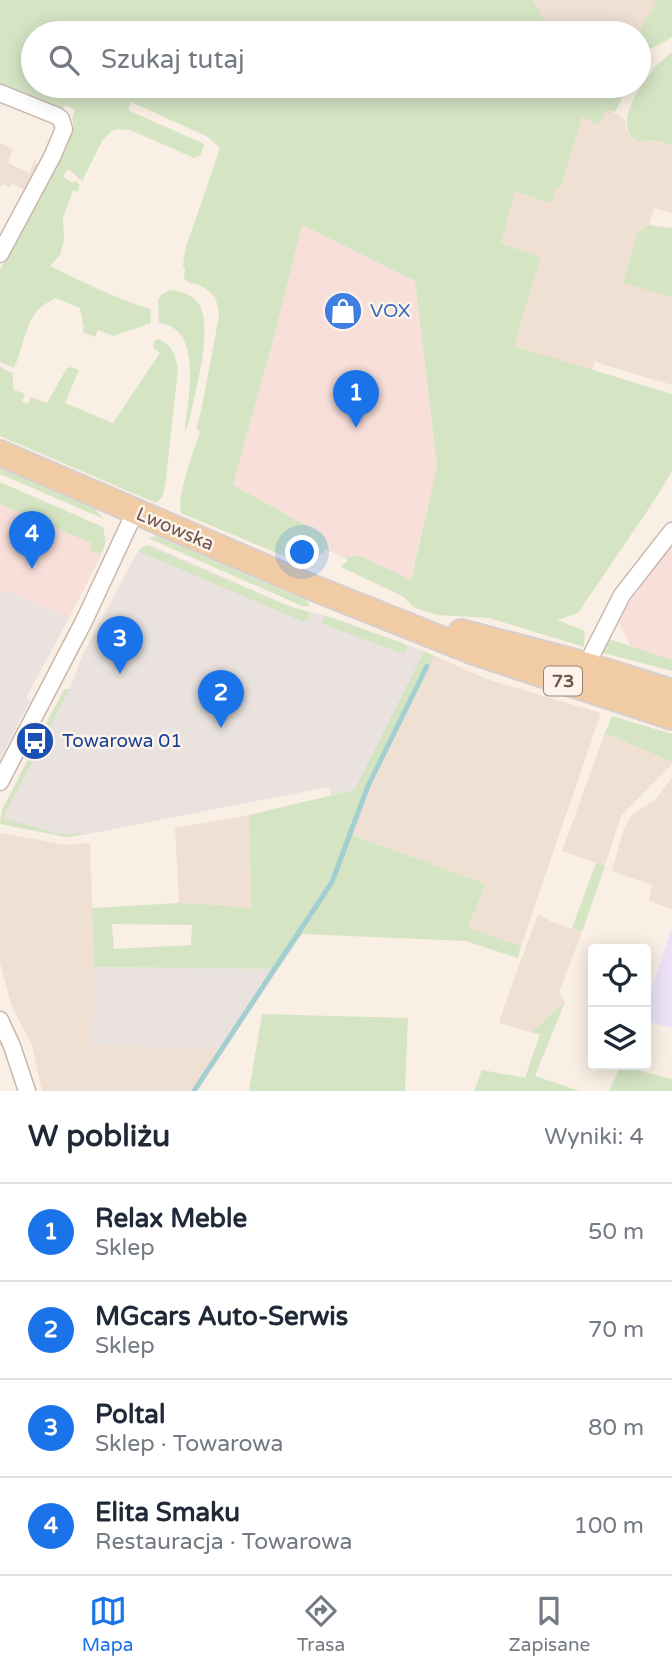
<!DOCTYPE html>
<html lang="pl">
<head>
<meta charset="utf-8">
<style>
  :root { --surface:#fff; --page:#f2f2f3; --text:#1f2937; --muted:#747a83; --line:#e0e1e3; --accent:#1a73e8 }
  body { margin:0; font-family:"Varela Round",sans-serif; background:var(--page); color:var(--text) }
  .controls { position:absolute; right:21px; bottom:21px; display:grid; overflow:hidden; border-radius:7px; box-shadow:0 4px 18px #0003 }
  .controls button { width:63px; height:63px; display:grid; place-items:center; padding:0; border:0; border-bottom:2px solid var(--line); background:var(--surface); color:var(--text); font:35px sans-serif }
  .you { position:absolute; left:303px; top:553px; width:24px; height:24px; margin:-18px; border:5px solid #fff; border-radius:50%; background:#1a73e8; box-shadow:0 0 0 10px #1a73e833 }
  .badge { display:grid; place-items:center; width:46px; height:46px; border-radius:50%; background:var(--accent); color:#fff; font-size:23px; font-weight:700 }
  .pin { position:absolute; translate:-50% -58px; filter:drop-shadow(0 2px 4px #0008) }
  .pin::after { content:''; position:absolute; top:37px; width:24px; height:21px; background:inherit; clip-path:polygon(0 0,100% 0,50% 100%) }
  .list { margin:0; padding:0; list-style:none }
  h2 { display:flex; justify-content:space-between; align-items:center; height:91px; margin:0; padding:0 28px; font-size:30px }
  h2 small { font-size:23px; font-weight:400; color:var(--muted) }
  .list li { display:grid; grid-template-columns:46px 1fr auto; gap:21px; align-items:center; box-sizing:border-box; height:98px; padding:0 28px; border-top:2px solid var(--line) }
  .list b { display:block; font-size:26px; white-space:nowrap }
  .list p { margin:0; font-size:23px; white-space:nowrap; color:var(--muted) }
  .list em { font-size:23px; font-style:normal; color:var(--muted) }
  .icon { flex:none; width:38px; height:38px; fill:none; stroke:currentColor; stroke-width:2; stroke-linecap:round; stroke-linejoin:round }
  .map { position:relative; flex:none; width:672px; height:1091px; overflow:hidden }
  .search { position:absolute; background:var(--surface); box-shadow:0 4px 18px #0003; left:21px; right:21px; top:21px; height:77px; display:flex; align-items:center; gap:18px; box-sizing:border-box; padding:0 24px; border-radius:38px; color:var(--muted); font-size:26px }
  .sheet { height:483px; background:var(--surface) }
  nav { display:flex; justify-content:space-around; align-items:center; box-sizing:border-box; height:98px; border-top:2px solid var(--line); background:var(--surface); font-size:19px; color:var(--muted) }
  nav a { display:grid; justify-items:center; gap:4px }
  nav .on { color:var(--accent) }
  .map>svg:first-child { display:block }
  .residential { fill:#f0e0d3 }
  .commercial { fill:#f8dfd9 }
  .industrial { fill:#e9e2de }
  .education { fill:#ece1f5 }
  .green { fill:#d5e5c4; fill-rule:evenodd }
  .lines { fill:none; stroke-linecap:round; stroke-linejoin:round }
  .stream { stroke:#a3cfd1; stroke-width:5 }
  .street-casing { stroke:#c8b6ac; stroke-width:19 }
  .primary-casing { stroke:#d6cfcd; stroke-width:28 }
  .street { stroke:#fff; stroke-width:16 }
  .primary { stroke:#f0cba4; stroke-width:24 }
  .labels { text-anchor:middle; dominant-baseline:central; stroke-width:5; stroke-linejoin:round; paint-order:stroke }
  .shield { fill:#fdf3ea; stroke:#99847c; stroke-width:2 }
  .shield-label { font-size:18px; font-weight:bold; fill:#6e554d }
  .shop-label { font-size:19px; fill:#366cbe; stroke:#fdf3ea; text-anchor:start }
  .street-label { font-size:19px; fill:#6e554d; stroke:#fdf3ea }
  .transit-label { font-size:19px; fill:#164399; stroke:#fdf3ea; text-anchor:start }
</style>
</head>
<body>
<div class="map">
<svg width="672" height="1091" viewBox="0 0 672 1091">
  <rect width="100%" height="100%" fill="#f9efe4"/>
  <g class="residential">
    <path d="M533 0H658L642 25 639 34 551 33Z"/>
    <path d="M607 109 626 120V129L641 142 657 141 672 146V213L654 208 649 225 637 233 623 282 672 297V385L595 362 592 371 514 346 541 258 500 243 515 192 551 203 556 188H561L582 116Z"/>
    <path d="M0 143 13 149 8 163 29 173 35 159 36 161 37 166 24 189 12 184 10 187 2 184 0 188Z"/>
    <path d="M435 656 489 680 601 713 521 946 468 927 486 884 352 835 369 790Z"/>
    <path d="M605 733 672 762V764L621 816 605 866 562 851Z"/>
    <path d="M672 777V909L649 901 652 885 612 871 622 834 631 816 657 798Z"/>
    <path d="M249 815 251 909 222 905 179 903 175 828Z"/>
    <path d="M0 833 67 845 90 843 94 967 92 1046 226 1048 197 1091H42L32 1045 12 1007 0 963Z"/>
    <path d="M538 914 550 921 582 932 559 992 565 1002 531 1032 499 1023 504 1007Z"/>
  </g>
  <g class="commercial">
    <path d="M302 225 415 281 437 466 410 581 359 555 345 558 329 551 328 545 322 534 233 485 274 337Z"/>
    <path d="M0 504 91 543 97 554 102 553 69 618 0 589Z"/>
    <path d="M672 542V660L630 646 618 619Z"/>
  </g>
  <g class="industrial">
    <path d="M146 545H150L291 607 331 617 424 651 354 790 331 795 328 787 88 834H59L2 818 70 689 82 656 138 551Z"/>
    <path d="M0 589 69 618 26 698 30 701 0 759Z"/>
    <path d="M94 967 278 969 226 1048 92 1046Z"/>
  </g>
  <path class="education" d="M672 927V1028L646 1021V1005Z"/>
  <g class="green">
    <path d="M0 0H533L551 33H33V86H592L613 96 618 86H628L615 112 607 109 599 125 582 117 561 188H556L551 203 515 192 501 243 541 258 514 346 672 394V471L656 498 578 613 557 620 585 631 584 647 489 618 437 615 427 612 413 607 404 597 341 567 348 560 345 558 359 555 411 580 437 466 415 281 302 225 274 337 233 485 322 534 326 539 329 551 325 549 323 554 316 556 291 559 181 513C176 498 194 449 200 432L196 429 201 411 219 316C218 296 211 290 194 283L192 284 184 279 185 268 183 266 185 250 220 148 208 137 131 102 128 110 204 144 201 155 194 158 130 130 117 129 112 131 103 139 82 181 68 169 63 177 73 183 75 181 80 185 77 192 73 190 63 218 64 240 60 255 50 266C83 282 115 298 150 309L151 323 113 336 98 330 95 337 82 332 84 329 80 308 56 298C51 301 45 303 41 307 25 321 23 349 14 368L0 362V270L74 127 72 118 75 110 66 105 62 111 0 84Z"/>
    <path d="M658 0H672V37L661 44 639 53V34L642 25Z"/>
    <path d="M672 52V146C667 144 661 141 656 141 649 140 641 144 635 139 614 124 640 86 652 71 657 64 665 58 672 52Z"/>
    <path d="M649 225 672 228V297L623 283 637 233Z"/>
    <path d="M170 290C181 291 191 294 198 303 215 325 194 398 188 425L185 430C188 399 204 328 159 323L158 300 161 295Z"/>
    <path d="M157 339C171 343 175 354 178 368L166 480 163 496 156 503 0 436V367L12 373 14 390 25 394 22 402 28 404 31 397 47 403 67 368 72 367 79 370 65 403 113 423 160 353 153 347 154 342Z"/>
    <path d="M0 468 95 509 104 519 0 474Z"/>
    <path d="M0 482 103 527C105 537 108 546 100 554L90 552 91 543 0 504Z"/>
    <path d="M157 536 307 601 310 606H302L293 602 148 538Z"/>
    <path d="M146 545 291 607 308 612 309 617 304 622 138 551Z"/>
    <path d="M326 616 402 643 408 647 404 653H400L323 624 322 621Z"/>
    <path d="M606 638 672 660V671L600 652Z"/>
    <path d="M424 651 435 656 369 790 352 835 486 884 468 927 521 946 518 958 466 941 302 934 278 969 94 967 92 908 179 903 222 905 251 909 249 815 354 790ZM112 924 192 925 191 945 114 949Z"/>
    <path d="M64 689H70L3 818 59 834H88L66 837 0 824 2 810Z"/>
    <path d="M612 716 672 734V762L605 733Z"/>
    <path d="M596 863 605 866 582 932 572 928Z"/>
    <path d="M565 1002 535 1076 580 1091H474L482 1070 525 1078 540 1034 531 1032Z"/>
    <path d="M262 1014 408 1018 405 1091H249Z"/>
    <path d="M621 1065H642L640 1071 672 1079V1091H609Z"/>
  </g>
  <g class="lines">
    <path class="stream" d="M194 1091 332 882 368 786 427 666"/>
    <g class="street-casing">
      <g id="street">
        <path d="M0 93 57 116 61 119 64 129 52 157 0 254"/>
        <path d="M585 675 593 652 622 595 672 531"/>
        <path d="M0 782 84 621 135 512"/>
        <path d="M0 1020 12 1046 27 1091"/>
      </g>
    </g>
    <g class="primary-casing">
      <g id="primary">
        <path d="M0 453 306 585 474 652 672 717"/>
        <path d="M461 632 583 664 672 692"/>
      </g>
    </g>
    <use href="#street" class="street"/>
    <use href="#primary" class="primary"/>
  </g>
  <defs>
    <g id="shop-disc" transform="scale(2.0125)"><circle r="9.5" fill="#3f7fe0" stroke="#fdf3ea"/><path d="M-5-2.5h2.3a2.7 3.5 0 0 1 5.4 0H5L5.5 6h-11ZM-1.5-2.5h3a1.5 2.3 0 0 0-3 0Z" fill="#fff"/></g>
    <g id="bus-disc" transform="scale(2.0125)"><circle r="9.5" fill="#1a4fb4" stroke="#fdf3ea"/><path d="M-5-6H5V4H4V6H2V4H-2V6H-4V4H-5ZM-3.5-4V0h7V-4ZM-3.5 1.2v1.5H-2V1.2ZM2 1.2v1.5H3.5V1.2Z" fill="#fff"/></g>
  </defs>
  <g fill-rule="evenodd">
    <use href="#shop-disc" x="343" y="311"/>
    <use href="#bus-disc" x="35" y="741"/>
  </g>
  <g class="labels">
    <rect class="shield" x="544" y="666.5" width="38" height="29" rx="5"/>
    <g class="shield-label">
      <text x="563" y="681">73</text>
    </g>
    <g class="shop-label">
      <text x="370" y="311">VOX</text>
    </g>
    <g class="street-label">
      <text transform="translate(175 529) rotate(23)">Lwowska</text>
    </g>
    <g class="transit-label">
      <text x="62" y="741">Towarowa 01</text>
    </g>
  </g>
</svg>
<div class="controls">
<button><svg class="icon" aria-label="locate" viewBox="0 0 24 24"><circle cx="12" cy="12" r="6"/><path d="M12 2v4M12 18v4M2 12h4M18 12h4"/></svg></button>
<button><svg class="icon" aria-label="layers" viewBox="0 0 24 24"><path d="M12 4l9 5-9 5-9-5zM3 14l9 5 9-5"/></svg></button>
</div>
<div class="you"></div>
<div class="pin badge" style="left:356px;top:428px">1</div>
<div class="pin badge" style="left:221px;top:728px">2</div>
<div class="pin badge" style="left:120px;top:674px">3</div>
<div class="pin badge" style="left:32px;top:569px">4</div>
<div class="search"><svg class="icon" aria-label="search" viewBox="0 0 24 24"><circle cx="10" cy="10" r="6"/><path d="M15 15l6 6"/></svg>Szukaj tutaj</div>
</div>
<section class="sheet">
<h2>W pobliżu<small>Wyniki: 4</small></h2>
<ul class="list">
<li><span class="badge">1</span><div><b>Relax Meble</b><p>Sklep</p></div><em>50 m</em></li>
<li><span class="badge">2</span><div><b>MGcars Auto-Serwis</b><p>Sklep</p></div><em>70 m</em></li>
<li><span class="badge">3</span><div><b>Poltal</b><p>Sklep · Towarowa</p></div><em>80 m</em></li>
<li><span class="badge">4</span><div><b>Elita Smaku</b><p>Restauracja · Towarowa</p></div><em>100 m</em></li>
</ul>
</section>
<nav>
<a class="on"><svg class="icon" aria-label="map" viewBox="0 0 24 24"><path d="M3 6l6-2 6 2 6-2v14l-6 2-6-2-6 2zM9 4v14M15 6v14"/></svg>Mapa</a>
<a><svg class="icon" aria-label="directions" viewBox="0 0 24 24"><path d="M12 3l9 9-9 9-9-9zM9 14v-3h6M13 9l2 2-2 2"/></svg>Trasa</a>
<a><svg class="icon" aria-label="saved" viewBox="0 0 24 24"><path d="M7 4h10v16l-5-4-5 4z"/></svg>Zapisane</a>
</nav>
</body>
</html>
